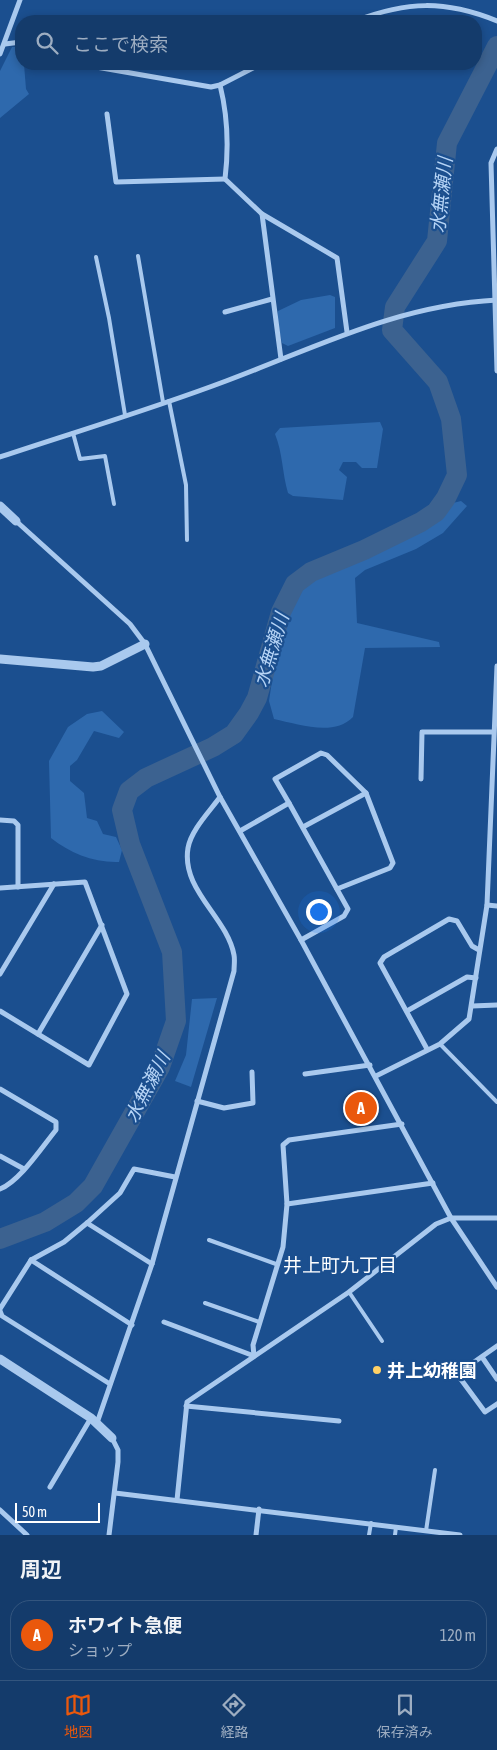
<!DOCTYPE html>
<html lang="ja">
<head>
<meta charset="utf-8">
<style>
  :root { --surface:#143b6b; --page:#1d4271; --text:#f1f3f6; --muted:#9dadc1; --line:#33557e; --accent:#ea580c }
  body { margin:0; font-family:"Asap Condensed","Noto Sans JP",sans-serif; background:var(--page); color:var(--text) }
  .scale { position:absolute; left:15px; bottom:12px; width:85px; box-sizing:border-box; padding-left:5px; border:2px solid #fff; border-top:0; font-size:14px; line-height:18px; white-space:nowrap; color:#fff; -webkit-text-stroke:4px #1b4f8f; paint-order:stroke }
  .you { position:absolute; left:318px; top:911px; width:18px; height:18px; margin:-12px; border:4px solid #fff; border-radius:50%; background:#1a73e8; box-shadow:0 0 0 8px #1a73e833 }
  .badge { display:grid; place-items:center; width:32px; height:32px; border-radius:50%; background:var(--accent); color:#fff; font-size:16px; font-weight:700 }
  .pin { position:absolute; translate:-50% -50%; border:2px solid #fff; box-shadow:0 1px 5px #0006 }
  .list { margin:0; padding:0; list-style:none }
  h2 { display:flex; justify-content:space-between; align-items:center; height:65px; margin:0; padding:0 20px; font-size:21px }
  h2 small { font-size:16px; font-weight:400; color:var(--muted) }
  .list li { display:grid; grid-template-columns:32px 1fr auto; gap:15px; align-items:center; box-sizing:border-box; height:70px; margin:0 10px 10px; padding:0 10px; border:1px solid var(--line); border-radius:20px }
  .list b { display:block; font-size:19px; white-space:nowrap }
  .list p { margin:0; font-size:16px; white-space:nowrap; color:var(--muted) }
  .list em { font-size:16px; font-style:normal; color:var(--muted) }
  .icon { flex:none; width:28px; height:28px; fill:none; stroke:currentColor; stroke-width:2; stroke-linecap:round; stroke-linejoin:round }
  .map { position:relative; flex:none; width:497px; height:1535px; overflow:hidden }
  .search { position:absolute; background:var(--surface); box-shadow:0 2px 8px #0003; left:15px; right:15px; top:15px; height:55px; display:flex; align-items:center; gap:12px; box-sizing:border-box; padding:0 18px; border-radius:20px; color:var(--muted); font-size:19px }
  .sheet { height:145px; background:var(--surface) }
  nav { display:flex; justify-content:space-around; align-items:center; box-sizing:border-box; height:70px; border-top:1px solid var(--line); background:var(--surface); font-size:14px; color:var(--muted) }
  nav a { display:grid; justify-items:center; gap:2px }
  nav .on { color:var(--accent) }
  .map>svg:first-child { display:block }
  .green { fill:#2e69ad }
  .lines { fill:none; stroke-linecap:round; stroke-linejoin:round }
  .river { stroke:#3c6290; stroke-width:20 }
  .service { stroke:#a9c9ee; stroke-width:4 }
  .minor { stroke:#a9c9ee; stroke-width:5 }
  .tertiary { stroke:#a9c9ee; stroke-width:9 }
  .poi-dot { fill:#ffd166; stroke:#1b4f8f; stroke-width:2 }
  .labels { text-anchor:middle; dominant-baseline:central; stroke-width:4.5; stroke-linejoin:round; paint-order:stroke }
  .poi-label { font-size:18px; font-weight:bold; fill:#fff; stroke:#1b4f8f; text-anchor:start }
  .water-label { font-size:19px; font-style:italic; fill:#b5d3f5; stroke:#1b4f8f }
  .neighbourhood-label { font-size:19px; fill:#fff; stroke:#1b4f8f }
</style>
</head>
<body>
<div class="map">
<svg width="497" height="1535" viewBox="0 0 497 1535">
  <rect width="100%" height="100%" fill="#1b4f8f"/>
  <g class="green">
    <path d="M12 47H21V64H24L26 89 29 94 0 118V71Z"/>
    <path d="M330 295 335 297V328L288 346 282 343 277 320 278 311 301 300Z"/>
    <path d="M380 422 383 429 377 468H362L356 462H343L339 470 347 477 343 500 293 496 288 493C282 473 283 454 275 434L280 428Z"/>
    <path d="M461 501 467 506 443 533 416 549 365 570 355 578 357 623 439 642 440 647 365 648 353 717C334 737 298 724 274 719L269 701 275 661 294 592 312 577 402 536 424 525 449 504Z"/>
    <path d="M102 711 124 732 119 738 94 731 77 760 70 766V781L84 793 87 818 97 821 103 834 116 837 122 850 119 862C94 863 70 853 51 838L49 761 68 727 87 714Z"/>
    <path d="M217 998 191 1087 175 1081 186 1055 192 999Z"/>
  </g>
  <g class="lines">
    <path class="river" d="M0 1239 45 1222 76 1203 93 1186 160 1067 176 1021 172 952 130 844 122 810 129 791 146 778 213 747 234 734 249 713 257 698 281 612 295 584 311 572 364 550 421 522 436 512 446 498 457 475 451 419 438 382 392 330 395 307 437 241 447 143 497 46"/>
    <g class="service">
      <path d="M138 256 163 402"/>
      <path d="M96 257 109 318 125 415"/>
      <path d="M169 401 186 485 187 540"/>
      <path d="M73 433 80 459 105 456 114 504"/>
      <path d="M440 1044 497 1102"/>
      <path d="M209 1240 276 1264"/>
      <path d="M349 1292 382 1341"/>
      <path d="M205 1303 259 1322"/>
      <path d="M426 1531 435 1470"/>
      <path d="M369 1535 371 1523"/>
      <path d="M395 1535 396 1527"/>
    </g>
    <g class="minor">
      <path d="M355 21C407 1 445 0 497 21"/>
      <path d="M5 44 21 42"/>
      <path d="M0 54 20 0"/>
      <path d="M79 64 211 87 220 85 261 64"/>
      <path d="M220 85C228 117 229 146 225 179L262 214 281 359"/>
      <path d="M107 114 116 182 225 179"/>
      <path d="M497 149 491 163 497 371"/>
      <path d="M262 214 337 258 347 332"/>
      <path d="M225 312 272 299"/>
      <path d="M0 457C75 432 152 409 226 381 317 347 398 305 497 300"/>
      <path d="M16 521 130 624 145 644 220 797 301 940 451 1218 497 1287"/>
      <path d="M421 779 422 732H493"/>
      <path d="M289 803 275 779 321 753 327 755 366 793 393 863 390 868 337 889"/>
      <path d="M0 820 14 821 18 825V887"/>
      <path d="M303 827 366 793"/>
      <path d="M240 831 289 803 348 909 344 916 301 940"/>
      <path d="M0 888 85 882 127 994 89 1065 0 1011"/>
      <path d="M487 905 497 906"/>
      <path d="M0 974 54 884"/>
      <path d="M472 1006 497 1005"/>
      <path d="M407 1011 467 977 476 978"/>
      <path d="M38 1034 102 925"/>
      <path d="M427 1049 380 963 384 957 449 919 457 921 472 946 479 950"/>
      <path d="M305 1074 370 1065"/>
      <path d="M376 1076 440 1044 469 1019 487 905 497 666"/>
      <path d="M0 1089 56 1122V1130C42 1147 20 1181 0 1189"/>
      <path d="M197 1101 224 1108 253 1103 252 1072"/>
      <path d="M0 1156 24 1169"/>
      <path d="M287 1204 433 1183"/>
      <path d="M87 1223 152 1264"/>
      <path d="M31 1260 132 1325"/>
      <path d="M0 1309 31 1260 64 1242 87 1223 120 1193 134 1169 175 1177"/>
      <path d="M0 1311 2 1316 110 1384"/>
      <path d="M164 1322 254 1356"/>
      <path d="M497 1346 457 1374 485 1412 497 1404"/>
      <path d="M254 1356 253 1345 283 1247 287 1204 283 1145 289 1140 402 1124"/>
      <path d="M482 1357 497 1379"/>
      <path d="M186 1406 339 1421"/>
      <path d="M97 1423 152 1264 234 971C234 966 235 960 234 955 227 917 181 890 188 848 191 830 210 811 220 797"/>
      <path d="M50 1487 91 1418"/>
      <path d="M115 1493 460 1535"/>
      <path d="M177 1500 187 1402 349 1292 436 1224 451 1218H497"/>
      <path d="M0 1510 27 1535"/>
      <path d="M109 1535 118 1462V1450L112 1438"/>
      <path d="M256 1535 259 1509"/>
    </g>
    <g class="tertiary">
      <path d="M0 506 16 521"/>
      <path d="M0 659 93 667 101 666 145 644"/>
      <path d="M0 1359 91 1418 112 1438"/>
    </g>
  </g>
  <circle class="poi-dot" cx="377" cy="1370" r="5"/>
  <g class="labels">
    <g class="poi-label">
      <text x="387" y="1370">井上幼稚園</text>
    </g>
    <g class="water-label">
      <text transform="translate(441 195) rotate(-84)">水無瀬川</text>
      <text transform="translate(271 650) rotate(-73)">水無瀬川</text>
      <text transform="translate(147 1087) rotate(-63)">水無瀬川</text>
    </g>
    <g class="neighbourhood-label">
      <text x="340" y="1265">井上町九丁目</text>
    </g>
  </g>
</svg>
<div class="scale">50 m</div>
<div class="you"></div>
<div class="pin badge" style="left:361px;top:1108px">A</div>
<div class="search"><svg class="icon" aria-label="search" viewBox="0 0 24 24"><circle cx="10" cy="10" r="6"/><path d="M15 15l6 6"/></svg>ここで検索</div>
</div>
<section class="sheet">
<h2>周辺<small></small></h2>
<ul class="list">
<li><span class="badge">A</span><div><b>ホワイト急便</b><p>ショップ</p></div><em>120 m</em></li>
</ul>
</section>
<nav>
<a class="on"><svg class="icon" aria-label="map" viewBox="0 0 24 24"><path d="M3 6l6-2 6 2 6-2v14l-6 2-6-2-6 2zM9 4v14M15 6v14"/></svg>地図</a>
<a><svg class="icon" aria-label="directions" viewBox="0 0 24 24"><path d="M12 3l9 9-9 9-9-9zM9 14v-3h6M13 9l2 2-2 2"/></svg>経路</a>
<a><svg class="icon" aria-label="saved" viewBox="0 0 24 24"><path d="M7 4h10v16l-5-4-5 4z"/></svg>保存済み</a>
</nav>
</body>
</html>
